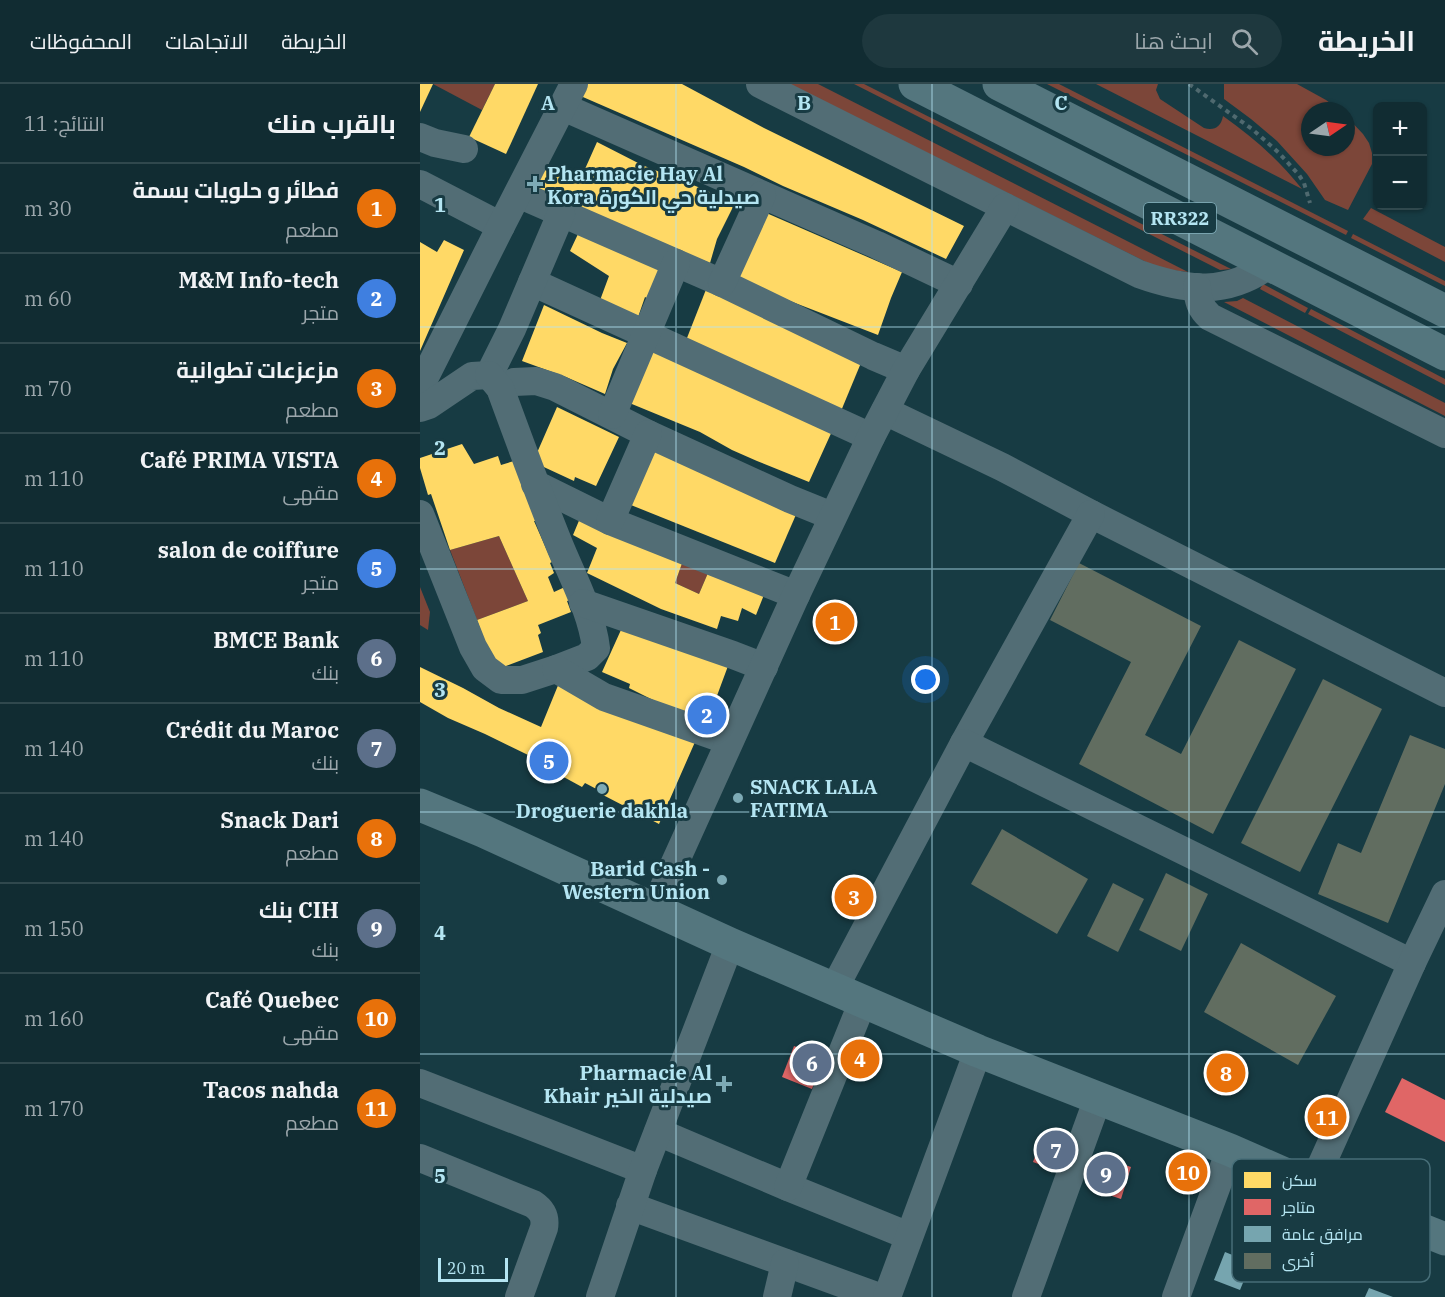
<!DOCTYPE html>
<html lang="ar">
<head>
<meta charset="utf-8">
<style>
  :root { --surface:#112c32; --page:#1e383e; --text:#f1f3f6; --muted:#9ca7ac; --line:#30484d; --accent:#7daab5 }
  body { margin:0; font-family:"IBM Plex Serif",Cairo,serif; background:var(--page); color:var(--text); direction:rtl }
  .controls { position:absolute; right:18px; top:18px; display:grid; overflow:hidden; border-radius:9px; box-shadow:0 2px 4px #0004 }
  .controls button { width:54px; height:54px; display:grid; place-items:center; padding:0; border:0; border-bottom:2px solid var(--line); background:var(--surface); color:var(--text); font:30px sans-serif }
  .compass { position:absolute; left:881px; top:18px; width:54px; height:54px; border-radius:50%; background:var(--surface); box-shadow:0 2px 4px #0004; rotate:77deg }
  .scale { position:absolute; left:18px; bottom:15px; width:70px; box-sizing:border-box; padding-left:6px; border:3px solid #b4e5f2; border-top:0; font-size:16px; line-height:21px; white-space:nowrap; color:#b4e5f2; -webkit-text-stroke:4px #183b43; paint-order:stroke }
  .you { position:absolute; left:506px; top:596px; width:21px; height:21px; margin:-15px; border:4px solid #fff; border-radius:50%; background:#1a73e8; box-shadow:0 0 0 9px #1a73e833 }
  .badge { display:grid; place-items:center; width:39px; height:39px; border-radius:50%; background:var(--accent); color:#fff; font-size:20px; font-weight:700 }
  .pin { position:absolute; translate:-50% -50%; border:3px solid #fff; box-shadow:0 2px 6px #0006 }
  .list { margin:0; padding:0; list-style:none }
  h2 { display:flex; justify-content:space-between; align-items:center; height:78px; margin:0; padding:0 24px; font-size:26px }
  h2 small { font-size:20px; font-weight:400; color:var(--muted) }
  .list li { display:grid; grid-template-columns:39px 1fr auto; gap:18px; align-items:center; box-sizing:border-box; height:90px; padding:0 24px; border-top:2px solid var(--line) }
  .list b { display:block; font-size:22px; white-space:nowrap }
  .list p { margin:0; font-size:20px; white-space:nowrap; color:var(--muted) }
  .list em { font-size:20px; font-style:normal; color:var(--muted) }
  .icon { flex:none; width:33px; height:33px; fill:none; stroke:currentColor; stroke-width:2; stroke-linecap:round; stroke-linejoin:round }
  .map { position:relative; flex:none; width:1025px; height:1213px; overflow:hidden; direction:ltr }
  header { display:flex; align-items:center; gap:36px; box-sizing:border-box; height:84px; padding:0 30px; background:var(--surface); border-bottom:2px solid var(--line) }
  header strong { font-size:28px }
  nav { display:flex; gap:33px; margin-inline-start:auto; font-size:21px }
  .search { width:420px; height:54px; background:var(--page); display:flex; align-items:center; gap:15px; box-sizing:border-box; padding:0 21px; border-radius:33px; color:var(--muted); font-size:22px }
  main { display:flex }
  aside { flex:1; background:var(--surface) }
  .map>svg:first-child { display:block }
  .green { fill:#7c4639 }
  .homes { fill:#ffd966 }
  .shops { fill:#e06666 }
  .public { fill:#76a5af }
  .building { fill:#616d60 }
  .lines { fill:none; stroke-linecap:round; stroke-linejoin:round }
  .path { stroke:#4f696f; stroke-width:4; stroke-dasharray:4.5 4.5; stroke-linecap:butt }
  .minor { stroke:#526d75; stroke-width:28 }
  .major { stroke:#54767e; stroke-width:33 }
  .grid { fill:none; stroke:#b4e5f2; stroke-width:1.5; stroke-opacity:0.55 }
  .poi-dot { fill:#7daab5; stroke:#183b43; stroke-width:2 }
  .labels { text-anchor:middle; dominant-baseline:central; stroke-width:6; stroke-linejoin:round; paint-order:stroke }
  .shield { fill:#183b43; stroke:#85b2be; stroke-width:1.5 }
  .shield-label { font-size:18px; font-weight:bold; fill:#b4e5f2 }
  .poi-label { font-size:20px; font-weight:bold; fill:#b4e5f2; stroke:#183b43; text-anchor:start }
  .key { fill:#183b43; stroke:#476e78; stroke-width:1.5 }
  .key-label { font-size:16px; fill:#b4e5f2 }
  .grid-label { font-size:20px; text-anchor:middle; font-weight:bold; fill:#b4e5f2; stroke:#183b43; stroke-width:6; stroke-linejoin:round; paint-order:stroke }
</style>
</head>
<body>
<header>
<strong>الخريطة</strong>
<div class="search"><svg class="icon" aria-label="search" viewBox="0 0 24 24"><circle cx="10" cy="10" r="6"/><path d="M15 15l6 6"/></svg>ابحث هنا</div>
<nav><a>الخريطة</a><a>الاتجاهات</a><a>المحفوظات</a></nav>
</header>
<main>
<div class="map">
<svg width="1025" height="1213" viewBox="0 0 1025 1213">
  <rect width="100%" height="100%" fill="#173b43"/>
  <g class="green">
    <path d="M13 0H75L62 26Z"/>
    <path d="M369 0H398L768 188 740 185Z"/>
    <path d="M434 0H444L811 185 800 186Z"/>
    <path d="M627 0H639L928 147 926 151Z"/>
    <path d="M676 0H738L736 6 740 15 784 44C794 47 801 43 803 32 833 53 859 76 882 105Z"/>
    <path d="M804 0H877L906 16 921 27H890V63H926V32L943 50 949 59 952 69V80L928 126 905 116 887 90 857 57 831 35 804 15Z"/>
    <path d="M951 124 1025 163V178L943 135Z"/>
    <path d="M933 150 1025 197V202L931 154Z"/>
    <path d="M843 200 888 224 885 229 840 205Z"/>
    <path d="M823 214 1025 319V332L804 218 817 217Z"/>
    <path d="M891 225 1025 295V301L888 230Z"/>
    <path d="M79 452 108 517 57 536 30 466Z"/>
    <path d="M265 471 291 482 279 510 255 499Z"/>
    <path d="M0 503 10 528 8 546 0 541Z"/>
  </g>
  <g class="homes">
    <path d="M0 0H13L0 28Z"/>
    <path d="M75 0H118L86 70 49 53Z"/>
    <path d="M161 0H262L344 44 544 142 526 175 443 136 363 102 324 83 156 10Z"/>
    <path d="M177 58 222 81 278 103 315 119 297 155 290 179 105 104 120 76 161 94Z"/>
    <path d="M344 128 482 188 471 214 458 251 370 217 313 191Z"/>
    <path d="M158 150 242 186 229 215 225 213 217 236 179 219 189 192 150 167Z"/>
    <path d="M24 156 44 166 0 267V158L17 168Z"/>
    <path d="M287 203 443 274 421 327 265 259Z"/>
    <path d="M124 221 182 249 207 259 193 285 185 310 146 293 102 277Z"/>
    <path d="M234 264 413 345 389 398 337 377 312 366 280 348 207 318Z"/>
    <path d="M137 323 199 353 176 402 155 393 154 397 113 378Z"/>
    <path d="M42 360 54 380 78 372 81 381 94 377 116 437H114L132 478 130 479 134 489 128 493 134 508 145 503 150 516 147 517 151 528 118 541 121 549 118 551 123 568 75 586 57 536 108 517 79 452 30 466 11 410 8 411 0 384V374Z"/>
    <path d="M227 360 378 426 355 479 201 417Z"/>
    <path d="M163 427 265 471 255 499 279 510 291 482 347 503 336 531 322 524 318 537 301 532 297 545 241 525 167 489 177 464 153 451Z"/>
    <path d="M205 537 308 582 288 636 235 617 209 604 210 600 182 588Z"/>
    <path d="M0 583 43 604 79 624 121 643 139 599 275 658 239 740 183 711 184 709 165 699 162 703 140 691 141 687 65 650 28 634 0 618Z"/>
  </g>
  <g class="shops">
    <path d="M374 962 404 974 392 1005 362 993Z"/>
    <path d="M982 994 1025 1016V1058L965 1028Z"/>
    <path d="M624 1049 648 1058 637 1087 613 1078Z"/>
    <path d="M679 1072 711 1083 701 1115 668 1104Z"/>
  </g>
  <g class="public">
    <path d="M805 1168 840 1182 835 1192 827 1189 820 1206 794 1196Z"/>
    <path d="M949 1204 973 1213H945Z"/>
  </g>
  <g class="building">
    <path d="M659 479 781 542 725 651 761 670 819 556 876 585 793 750 659 680 711 578 630 536Z"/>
    <path d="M903 595 962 625 880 788 821 759Z"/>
    <path d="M990 651 1025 665V700L968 839 898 810 918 759 941 769Z"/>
    <path d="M582 745 668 795 637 850 551 800Z"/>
    <path d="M746 789 788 810 761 867 719 846Z"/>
    <path d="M693 799 724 815 698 868 667 852Z"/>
    <path d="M821 859 916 912 878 981 784 928Z"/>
  </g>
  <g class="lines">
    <path class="path" d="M769 0 832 45 859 69 879 91 884 99 890 119"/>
    <g class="minor">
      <path d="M340 0 719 190C766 207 808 212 850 180"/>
      <path d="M143 23 457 161 539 200"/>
      <path d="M0 53 15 59 44 65"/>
      <path d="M0 100 81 142"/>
      <path d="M98 110 302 199 453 272 486 286"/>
      <path d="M112 198 451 353"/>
      <path d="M302 199 342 111"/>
      <path d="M777 203C778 216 780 224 790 233L1025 350"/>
      <path d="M0 303 81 142 154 0"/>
      <path d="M80 304 94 298 116 297 135 303 228 350 370 415 412 432"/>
      <path d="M0 324 9 321 52 292 69 291 92 245 141 130"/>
      <path d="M465 327 582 383 671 430 1025 609"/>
      <path d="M192 331 256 179"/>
      <path d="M115 400 190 437 376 511"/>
      <path d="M0 430 53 563 65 584 81 596H102L136 585 167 573 176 564C172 529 152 492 139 460 118 408 99 356 80 304L69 291"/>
      <path d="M190 437 228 350"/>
      <path d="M163 519 313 571 344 583"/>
      <path d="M136 585 184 613 309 657"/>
      <path d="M544 659 671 430"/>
      <path d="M234 825 376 511 451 353 486 286 585 123"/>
      <path d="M414 905 544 659 992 879"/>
      <path d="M0 999 223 1086"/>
      <path d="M238 1048 368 1103 489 1152"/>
      <path d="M0 1074 113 1120C122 1126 126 1133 124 1144L99 1213"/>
      <path d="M892 1102 992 879 1025 810"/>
      <path d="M368 1103 443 917"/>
      <path d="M210 1122 459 1213"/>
      <path d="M180 1213 223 1086 310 860"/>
      <path d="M357 1213 365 1179"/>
      <path d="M467 1213 558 967"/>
      <path d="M606 1213 678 1014"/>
      <path d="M756 1213 810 1066"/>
    </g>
    <g class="major">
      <path d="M495 0 1025 270"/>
      <path d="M579 0 1025 227"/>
      <path d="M0 721 63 747 310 860 558 967 810 1066 892 1102 1025 1155"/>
    </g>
  </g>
  <path class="grid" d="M256 0V1213M512 0V1213M769 0V1213M0 243H1025M0 485H1025M0 728H1025M0 970H1025"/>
  <g class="poi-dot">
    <path d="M112 91h6v6h6v6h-6v6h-6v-6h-6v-6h6z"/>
    <circle cx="182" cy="705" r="6"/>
    <circle cx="318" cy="714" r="6"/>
    <circle cx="302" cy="796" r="6"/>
    <path d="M301 991h6v6h6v6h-6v6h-6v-6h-6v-6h6z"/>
  </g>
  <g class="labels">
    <rect class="shield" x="724" y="119" width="72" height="30" rx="4.5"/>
    <g class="shield-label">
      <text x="760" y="134">RR322</text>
    </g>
    <g class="poi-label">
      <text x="127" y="89">Pharmacie Hay Al<tspan x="127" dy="23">Kora صيدلية حي الكورة</tspan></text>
      <text x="330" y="702">SNACK LALA<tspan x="330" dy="23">FATIMA</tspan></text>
      <text x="182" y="726" text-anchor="middle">Droguerie dakhla</text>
      <text x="290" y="784" text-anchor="end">Barid Cash -<tspan x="290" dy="23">Western Union</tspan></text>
      <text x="292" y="988" text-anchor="end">Pharmacie Al<tspan x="292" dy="23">Khair صيدلية الخير</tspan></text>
    </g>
  </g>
  <rect x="812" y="1075" width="198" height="123" rx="9" class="key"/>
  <rect x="824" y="1088" width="27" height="16" fill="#ffd966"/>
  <rect x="824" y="1115" width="27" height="16" fill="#e06666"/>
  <rect x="824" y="1142" width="27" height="16" fill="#76a5af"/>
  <rect x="824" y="1169" width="27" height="16" fill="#616d60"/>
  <g class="key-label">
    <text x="862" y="1102">سكن</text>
    <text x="862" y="1129">متاجر</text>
    <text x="862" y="1156">مرافق عامة</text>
    <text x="862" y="1183">أخرى</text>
  </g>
  <g class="grid-label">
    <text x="128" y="26">A</text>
    <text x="384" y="26">B</text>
    <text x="641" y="26">C</text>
    <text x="20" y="128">1</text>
    <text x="20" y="371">2</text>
    <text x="20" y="613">3</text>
    <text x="20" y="856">4</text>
    <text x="20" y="1099">5</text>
  </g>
</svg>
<div class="controls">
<button>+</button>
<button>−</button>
</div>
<svg class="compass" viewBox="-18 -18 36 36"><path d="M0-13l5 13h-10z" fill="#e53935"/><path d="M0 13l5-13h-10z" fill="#9ca7ac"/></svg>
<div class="scale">20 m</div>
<div class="you"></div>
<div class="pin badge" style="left:415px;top:538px;background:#e8710a">1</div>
<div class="pin badge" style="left:287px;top:631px;background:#3f7fe0">2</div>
<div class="pin badge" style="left:434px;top:813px;background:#e8710a">3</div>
<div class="pin badge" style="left:440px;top:975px;background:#e8710a">4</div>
<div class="pin badge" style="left:129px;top:677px;background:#3f7fe0">5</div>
<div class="pin badge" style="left:392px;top:979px;background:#5c6f8a">6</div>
<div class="pin badge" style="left:636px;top:1066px;background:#5c6f8a">7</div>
<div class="pin badge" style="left:806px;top:989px;background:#e8710a">8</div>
<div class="pin badge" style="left:686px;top:1090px;background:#5c6f8a">9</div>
<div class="pin badge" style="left:768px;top:1088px;background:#e8710a">10</div>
<div class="pin badge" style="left:907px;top:1033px;background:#e8710a">11</div>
</div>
<aside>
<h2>بالقرب منك<small>النتائج: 11</small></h2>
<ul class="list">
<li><span class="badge" style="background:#e8710a">1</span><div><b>فطائر و حلويات بسمة</b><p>مطعم</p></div><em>30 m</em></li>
<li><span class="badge" style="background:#3f7fe0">2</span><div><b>M&amp;M Info-tech</b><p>متجر</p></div><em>60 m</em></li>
<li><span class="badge" style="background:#e8710a">3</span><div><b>مزعزعات تطوانية</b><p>مطعم</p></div><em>70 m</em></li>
<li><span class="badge" style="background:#e8710a">4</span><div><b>Café PRIMA VISTA</b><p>مقهى</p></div><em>110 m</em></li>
<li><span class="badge" style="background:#3f7fe0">5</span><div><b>salon de coiffure</b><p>متجر</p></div><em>110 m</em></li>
<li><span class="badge" style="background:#5c6f8a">6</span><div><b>BMCE Bank</b><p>بنك</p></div><em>110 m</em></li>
<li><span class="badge" style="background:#5c6f8a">7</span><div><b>Crédit du Maroc</b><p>بنك</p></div><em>140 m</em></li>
<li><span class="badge" style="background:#e8710a">8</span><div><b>Snack Dari</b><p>مطعم</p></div><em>140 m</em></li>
<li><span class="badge" style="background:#5c6f8a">9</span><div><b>CIH بنك</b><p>بنك</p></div><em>150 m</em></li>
<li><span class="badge" style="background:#e8710a">10</span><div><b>Café Quebec</b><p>مقهى</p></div><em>160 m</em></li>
<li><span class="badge" style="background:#e8710a">11</span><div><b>Tacos nahda</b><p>مطعم</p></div><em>170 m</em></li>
</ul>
</aside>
</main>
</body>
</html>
